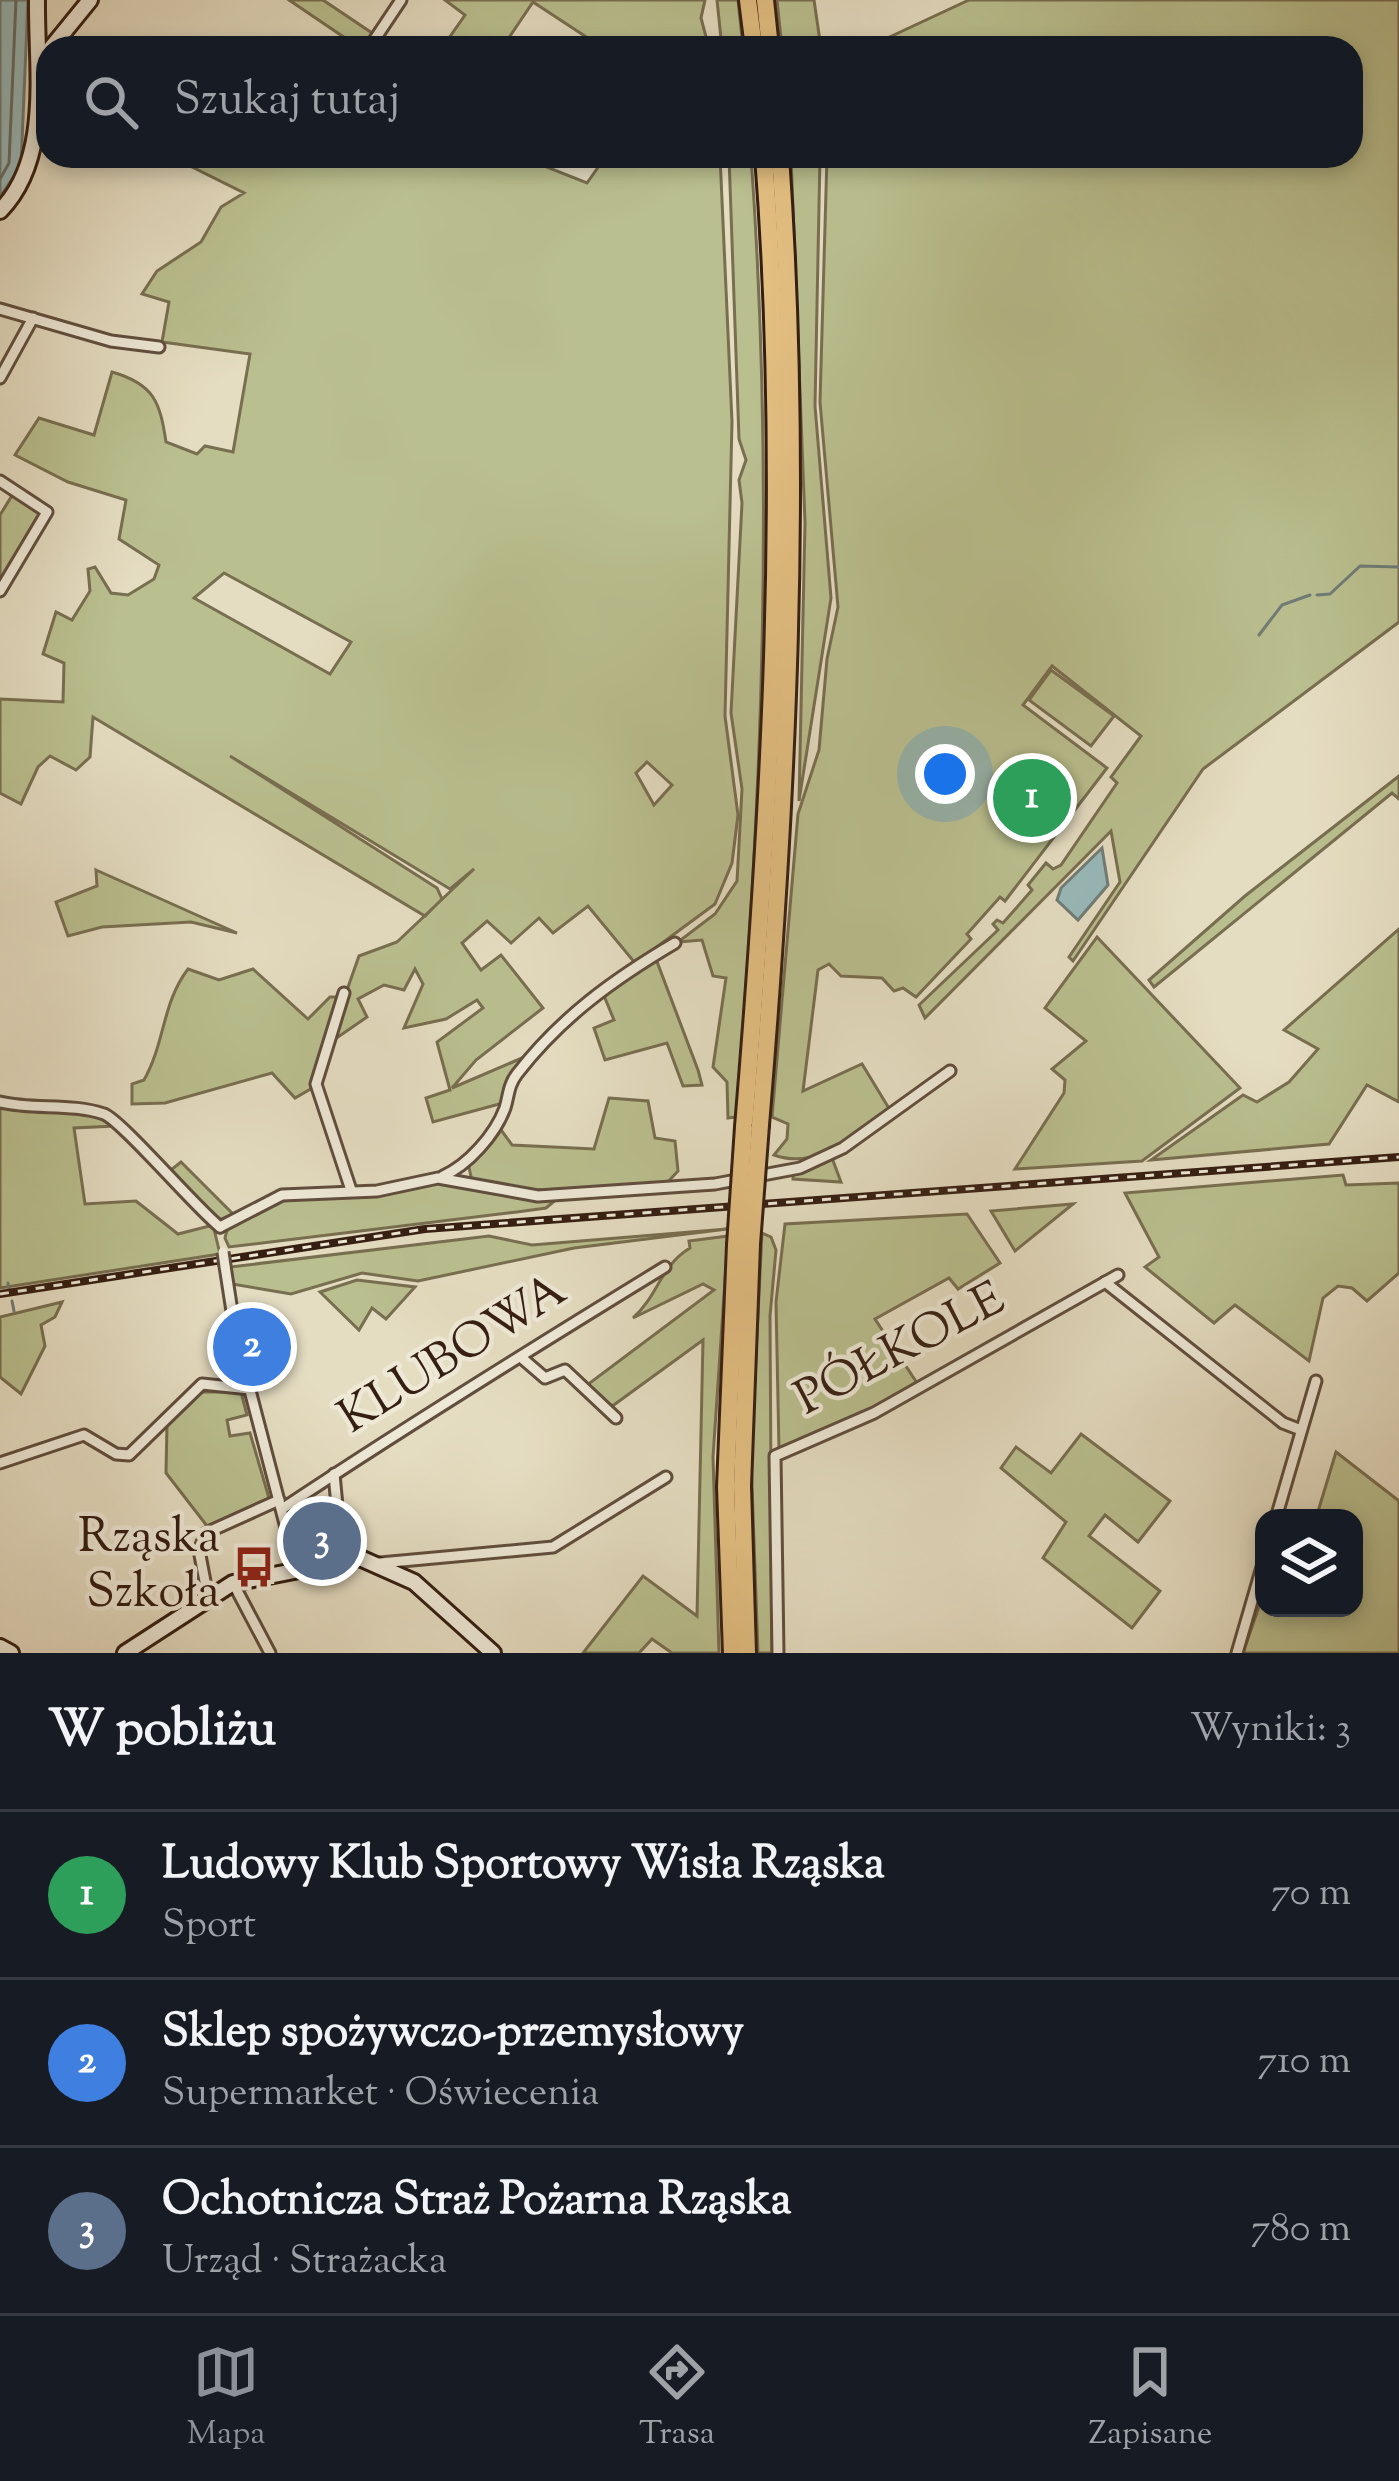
<!DOCTYPE html>
<html lang="pl">
<head>
<meta charset="utf-8">
<style>
  :root { --surface:#171b24; --page:#242831; --text:#f1f3f6; --muted:#9ea1a6; --line:#363941; --accent:#8c9099 }
  body { margin:0; font-family:"Sorts Mill Goudy",serif; background:var(--page); color:var(--text) }
  .controls { position:absolute; right:36px; bottom:36px; display:grid; overflow:hidden; border-radius:24px; box-shadow:0 6px 18px #0003 }
  .controls button { width:108px; height:108px; display:grid; place-items:center; padding:0; border:0; border-bottom:3px solid var(--line); background:var(--surface); color:var(--text); font:60px sans-serif }
  .you { position:absolute; left:945px; top:774px; width:42px; height:42px; margin:-30px; border:9px solid #fff; border-radius:50%; background:#1a73e8; box-shadow:0 0 0 18px #1a73e833 }
  .badge { display:grid; place-items:center; width:78px; height:78px; border-radius:50%; background:var(--accent); color:#fff; font-size:39px; font-weight:700 }
  .pin { position:absolute; translate:-50% -50%; border:6px solid #fff; box-shadow:0 3px 12px #0006 }
  .list { margin:0; padding:0; list-style:none }
  h2 { display:flex; justify-content:space-between; align-items:center; height:156px; margin:0; padding:0 48px; font-size:51px }
  h2 small { font-size:39px; font-weight:400; color:var(--muted) }
  .list li { display:grid; grid-template-columns:78px 1fr auto; gap:36px; align-items:center; box-sizing:border-box; height:168px; padding:0 48px; border-top:3px solid var(--line) }
  .list b { display:block; font-size:45px; white-space:nowrap }
  .list p { margin:0; font-size:39px; white-space:nowrap; color:var(--muted) }
  .list em { font-size:39px; font-style:normal; color:var(--muted) }
  .icon { flex:none; width:66px; height:66px; fill:none; stroke:currentColor; stroke-width:2; stroke-linecap:round; stroke-linejoin:round }
  .map { position:relative; flex:none; width:1399px; height:1653px; overflow:hidden }
  .search { position:absolute; background:var(--surface); box-shadow:0 6px 18px #0003; left:36px; right:36px; top:36px; height:132px; display:flex; align-items:center; gap:30px; box-sizing:border-box; padding:0 42px; border-radius:36px; color:var(--muted); font-size:45px }
  .sheet { height:660px; background:var(--surface) }
  nav { display:flex; justify-content:space-around; align-items:center; box-sizing:border-box; height:168px; border-top:3px solid var(--line); background:var(--surface); font-size:33px; color:var(--muted) }
  nav a { display:grid; justify-items:center; gap:6px }
  nav .on { color:var(--accent) }
  .map>svg:first-child { display:block }
  .green { fill:#babf8f; stroke:#786e50; stroke-width:3; fill-rule:evenodd }
  .water { fill:#98babb; stroke:#707c77; stroke-width:3 }
  .lines { fill:none; stroke-linecap:round; stroke-linejoin:round }
  .shore { stroke:#666c66; stroke-width:3 }
  .stream { stroke:#707c77; stroke-width:3 }
  .street-casing { stroke:#614e3e; stroke-width:15 }
  .secondary-casing { stroke:#351e12; stroke-width:20 }
  .highway-casing { stroke:#351e12; stroke-width:22 }
  .street { stroke:#eee9d7; stroke-width:9 }
  .secondary { stroke:#eee9d7; stroke-width:14 }
  .highway { stroke:#e2be81; stroke-width:16 }
  .rail-casing { stroke:#351e12; stroke-width:8 }
  .rail { stroke:#eee9d7; stroke-width:3; stroke-dasharray:9; stroke-linecap:butt }
  .street-bridge-casing { stroke:#614e3e; stroke-width:15; stroke-linecap:butt }
  .highway-bridge-casing { stroke:#351e12; stroke-width:22; stroke-linecap:butt }
  .street-bridge { stroke:#eee9d7; stroke-width:9 }
  .highway-bridge { stroke:#e2be81; stroke-width:16 }
  .labels { text-anchor:middle; dominant-baseline:central; stroke-width:9; stroke-linejoin:round; paint-order:stroke }
  .street-label { font-size:48px; fill:#351e12; stroke:#eee9d7 }
  .poi-label { font-size:48px; fill:#351e12; stroke:#eee9d7; text-anchor:end }
</style>
</head>
<body>
<div class="map">
<svg width="1399" height="1653" viewBox="0 0 1399 1653">
  <rect width="100%" height="100%" fill="#e5ddc2"/>
  <filter id="stains"><feTurbulence type="fractalNoise" baseFrequency=".00167" numOctaves="4"/><feColorMatrix values="0 0 0 0 .2 0 0 0 0 .09 0 0 0 0 .02 0 0 0 .5 -.17"/></filter>
  <radialGradient id="worn" r=".72"><stop offset=".6" stop-color="#630" stop-opacity="0"/><stop offset="1" stop-color="#630" stop-opacity=".3"/></radialGradient>
  <g class="green">
    <path d="M289 0H323L375 35 360 48Z"/>
    <path d="M445 0H705L701 18 709 48H603L533 2 502 48H442L465 15Z"/>
    <path d="M717 0H738L743 48H722Z"/>
    <path d="M777 0H814L821 48H782Z"/>
    <path d="M969 0H1399V622L1203 769 1073 961 1069 957 1120 882 1111 831 925 1018 919 1005 998 930 993 924 997 920 1003 923 1032 890 1028 885 1046 863 1053 869 1061 865 1117 783 1111 777 1141 736 1052 666 1023 705 1107 768 1005 901 1000 897 967 934 971 939 916 997 903 988 894 991 882 978 841 976 829 964 818 970 803 1091 862 1064 890 1110C854 1134 819 1171 774 1155L787 1139 788 1124 772 1117 798 814 819 750 827 659 838 607 820 402 827 156H1351V48H866Z"/>
    <path d="M170 156H519L587 183 606 156H720L732 422 725 716 738 815 732 863 715 904 635 963 588 906 553 933 539 918 511 943 487 921 462 943 481 970 501 955 543 1008 476 1060 452 1088 529 1055 508 1081 503 1103 433 1122 426 1098 450 1090 437 1042 483 1008 477 1000 446 1019 404 1028 423 984 415 969 404 990 384 985 358 999 367 1017 328 1044 359 956 397 942 474 869 450 889 230 756 437 888 442 899 425 916 93 717 90 757 76 770 50 756 38 767 21 804 0 793V699L63 702 64 663 43 654 56 612 72 620 90 591 88 569 95 567 111 593 128 595 154 579 159 565 119 539 126 500 68 482 15 455 39 418 94 435 112 372C154 384 160 402 166 442L197 454 205 446 233 452 250 354 162 342 169 302 142 294 157 271 201 242 221 207 244 193ZM224 573 351 642 330 674 194 598ZM647 762 672 785 654 805 636 773Z"/>
    <path d="M729 156H751C774 478 763 795 736 1117L728 1118 727 1082 713 1067 726 978 713 976 702 940 678 942 715 914 737 881 742 789 731 713 742 503 739 480 746 460 739 439Z"/>
    <path d="M791 156H820L815 406 831 598 799 801 805 523Z"/>
    <path d="M13 494 40 514 0 587V515Z"/>
    <path d="M1051 670 1114 716 1091 746 1029 700Z"/>
    <path d="M1399 776V799L1392 793 1154 987 1149 980 1245 896Z"/>
    <path d="M96 870 237 933 191 922 102 927 68 936 56 902 97 886Z"/>
    <path d="M1399 929V1102L1367 1085 1329 1144 1151 1160 1243 1095 1257 1102 1289 1082 1318 1049 1284 1030Z"/>
    <path d="M1097 937 1240 1088 1142 1161 1015 1169 1064 1093 1065 1080 1052 1069 1086 1041 1045 1008Z"/>
    <path d="M656 959 698 1070 702 1085 683 1086 667 1043 605 1060 594 1028 614 1020 602 991Z"/>
    <path d="M188 969 219 980 253 969 308 1019 330 997H337L314 1087 295 1098 272 1073 165 1103 132 1104V1084L144 1080C165 1043 162 1003 188 969Z"/>
    <path d="M609 1098 648 1101 655 1138 675 1141 678 1171 665 1185 509 1191 472 1181 468 1163 499 1127 512 1145 594 1149Z"/>
    <path d="M0 1106 94 1116 116 1126 74 1128 85 1204 136 1201 178 1234 213 1225 220 1254 0 1288Z"/>
    <path d="M832 1158 841 1182 793 1179V1174Z"/>
    <path d="M181 1162 233 1214 217 1221 167 1173Z"/>
    <path d="M1343 1175 1346 1185 1399 1183V1273L1367 1301 1352 1288 1338 1286 1323 1298 1309 1361 1235 1305 1214 1323 1145 1267 1159 1257 1125 1193Z"/>
    <path d="M432 1182 506 1196 558 1198 546 1208 517 1212 229 1247 225 1238C233 1187 343 1201 378 1196 396 1193 414 1187 432 1182Z"/>
    <path d="M1073 1204 1015 1251 991 1211Z"/>
    <path d="M967 1214 1000 1263 958 1289 949 1278 875 1319 917 1383 878 1408 779 1450 776 1302 785 1224Z"/>
    <path d="M727 1229 574 1248 418 1281 362 1273 291 1294 232 1284 230 1267 489 1236 532 1245Z"/>
    <path d="M762 1233 771 1237 776 1250 770 1316 772 1653H758L751 1457Z"/>
    <path d="M728 1236 713 1457 719 1653H672L652 1639 639 1653H583L643 1576 697 1616 703 1340 611 1407 587 1385 714 1290 703 1284 633 1318C658 1296 660 1266 690 1248L689 1241Z"/>
    <path d="M357 1280 415 1287 386 1319 372 1308 359 1330 320 1292Z"/>
    <path d="M62 1302 55 1317 41 1325 45 1346 21 1394 0 1377V1317Z"/>
    <path d="M200 1392H241L247 1415 227 1420 230 1436 250 1433 269 1498 207 1526 166 1473 167 1424Z"/>
    <path d="M1081 1434 1170 1501 1138 1542 1105 1515 1089 1536 1160 1591 1132 1628 1043 1558 1066 1522 1001 1468 1016 1447 1051 1473Z"/>
    <path d="M1336 1452 1399 1501V1653H1243L1264 1592V1608H1354V1518H1316Z"/>
  </g>
  <g class="water">
    <path d="M0 0H28L21 166 0 197Z"/>
    <path d="M1102 848 1108 885 1078 920 1057 900 1061 888Z"/>
  </g>
  <g class="lines">
    <path class="shore" d="M0 179 9 163 16 0"/>
    <g class="stream">
      <path d="M1317 595 1330 594 1360 566 1399 567"/>
      <path d="M1259 635 1282 605 1310 595"/>
      <path d="M8 1283 9 1289"/>
      <path d="M12 1301 14 1311"/>
    </g>
    <g class="street-casing">
      <g id="street">
        <path d="M61 41 71 48"/>
        <path d="M369 48 401 0"/>
        <path d="M0 309 111 341 159 347"/>
        <path d="M0 378 33 318"/>
        <path d="M0 481 47 512 0 591"/>
        <path d="M344 993 316 1084 351 1190"/>
        <path d="M0 1102C33 1110 72 1103 104 1114 122 1121 195 1207 220 1227"/>
        <path d="M443 1176C468 1165 495 1135 505 1108 509 1095 508 1086 517 1074 561 1017 614 979 675 943"/>
        <path d="M220 1227 282 1195 377 1191 438 1178 538 1196 715 1184 800 1168 843 1148 950 1071"/>
        <path d="M225 1266 236 1337 296 1566"/>
        <path d="M1105 1282 1283 1423 1301 1430"/>
        <path d="M523 1359 545 1378 565 1370 616 1418"/>
        <path d="M0 1463 84 1435 116 1454 129 1455 202 1384 250 1389"/>
        <path d="M334 1474 342 1559"/>
        <path d="M282 1509C408 1425 536 1346 665 1267"/>
        <path d="M1276 1518 1316 1381"/>
        <path d="M380 1563 553 1547 666 1477"/>
        <path d="M233 1583 270 1653"/>
        <path d="M208 1597 199 1550 206 1533 279 1500"/>
        <path d="M778 1653 775 1456 874 1413 1118 1275"/>
        <path d="M1237 1653 1264 1560"/>
      </g>
    </g>
    <g class="secondary-casing">
      <g id="secondary">
        <path d="M51 48 90 0"/>
        <path d="M0 211C52 158 36 68 37 0"/>
        <path d="M0 1647 11 1653"/>
        <path d="M125 1653 233 1583 360 1558 414 1582 493 1653"/>
      </g>
    </g>
    <g class="highway-casing">
      <g id="highway">
        <path d="M748 0 754 48"/>
        <path d="M765 0 770 48"/>
        <path d="M760 1125C787 801 803 481 780 156"/>
        <path d="M744 1127C771 802 789 481 764 156"/>
        <path d="M732 1653 726 1487 736 1245"/>
        <path d="M747 1653 742 1486 751 1244"/>
      </g>
    </g>
    <use href="#street" class="street"/>
    <use href="#secondary" class="secondary"/>
    <use href="#highway" class="highway"/>
    <g class="rail-casing">
      <path id="rail" d="M0 1294 425 1229 1399 1157"/>
    </g>
    <use href="#rail" class="rail"/>
    <g class="street-bridge-casing">
      <path id="street-bridge" d="M223 1252 225 1266"/>
    </g>
    <g class="highway-bridge-casing">
      <g id="highway-bridge">
        <path d="M751 1244 760 1125"/>
        <path d="M736 1245 744 1127"/>
      </g>
    </g>
    <use href="#street-bridge" class="street-bridge"/>
    <use href="#highway-bridge" class="highway-bridge"/>
  </g>
  <defs>
    <g id="bus-bare" transform="scale(3.24)"><path d="M-5-6H5V4H4V6H2V4H-2V6H-4V4H-5ZM-3.5-4V0h7V-4ZM-3.5 1.2v1.5H-2V1.2ZM2 1.2v1.5H3.5V1.2Z" fill="#8f2418" stroke="#eee9d7" stroke-width="2.5" paint-order="stroke"/></g>
  </defs>
  <g fill-rule="evenodd">
    <use href="#bus-bare" x="254" y="1567"/>
  </g>
  <g class="labels">
    <g class="street-label">
      <text transform="translate(901 1351) rotate(-28)">PÓŁKOLE</text>
      <text transform="translate(454 1356) rotate(-32)">KLUBOWA</text>
    </g>
    <g class="poi-label">
      <text x="220" y="1539">Rząska<tspan x="220" dy="55">Szkoła</tspan></text>
    </g>
  </g>
  <rect width="100%" height="100%" filter="url(#stains)"/>
  <rect width="100%" height="100%" fill="url(#worn)"/>
</svg>
<div class="controls">
<button><svg class="icon" aria-label="layers" viewBox="0 0 24 24"><path d="M12 4l9 5-9 5-9-5zM3 14l9 5 9-5"/></svg></button>
</div>
<div class="you"></div>
<div class="pin badge" style="left:1032px;top:798px;background:#2e9e5b">1</div>
<div class="pin badge" style="left:252px;top:1347px;background:#3f7fe0">2</div>
<div class="pin badge" style="left:322px;top:1541px;background:#5c6f8a">3</div>
<div class="search"><svg class="icon" aria-label="search" viewBox="0 0 24 24"><circle cx="10" cy="10" r="6"/><path d="M15 15l6 6"/></svg>Szukaj tutaj</div>
</div>
<section class="sheet">
<h2>W pobliżu<small>Wyniki: 3</small></h2>
<ul class="list">
<li><span class="badge" style="background:#2e9e5b">1</span><div><b>Ludowy Klub Sportowy Wisła Rząska</b><p>Sport</p></div><em>70 m</em></li>
<li><span class="badge" style="background:#3f7fe0">2</span><div><b>Sklep spożywczo-przemysłowy</b><p>Supermarket · Oświecenia</p></div><em>710 m</em></li>
<li><span class="badge" style="background:#5c6f8a">3</span><div><b>Ochotnicza Straż Pożarna Rząska</b><p>Urząd · Strażacka</p></div><em>780 m</em></li>
</ul>
</section>
<nav>
<a class="on"><svg class="icon" aria-label="map" viewBox="0 0 24 24"><path d="M3 6l6-2 6 2 6-2v14l-6 2-6-2-6 2zM9 4v14M15 6v14"/></svg>Mapa</a>
<a><svg class="icon" aria-label="directions" viewBox="0 0 24 24"><path d="M12 3l9 9-9 9-9-9zM9 14v-3h6M13 9l2 2-2 2"/></svg>Trasa</a>
<a><svg class="icon" aria-label="saved" viewBox="0 0 24 24"><path d="M7 4h10v16l-5-4-5 4z"/></svg>Zapisane</a>
</nav>
</body>
</html>
